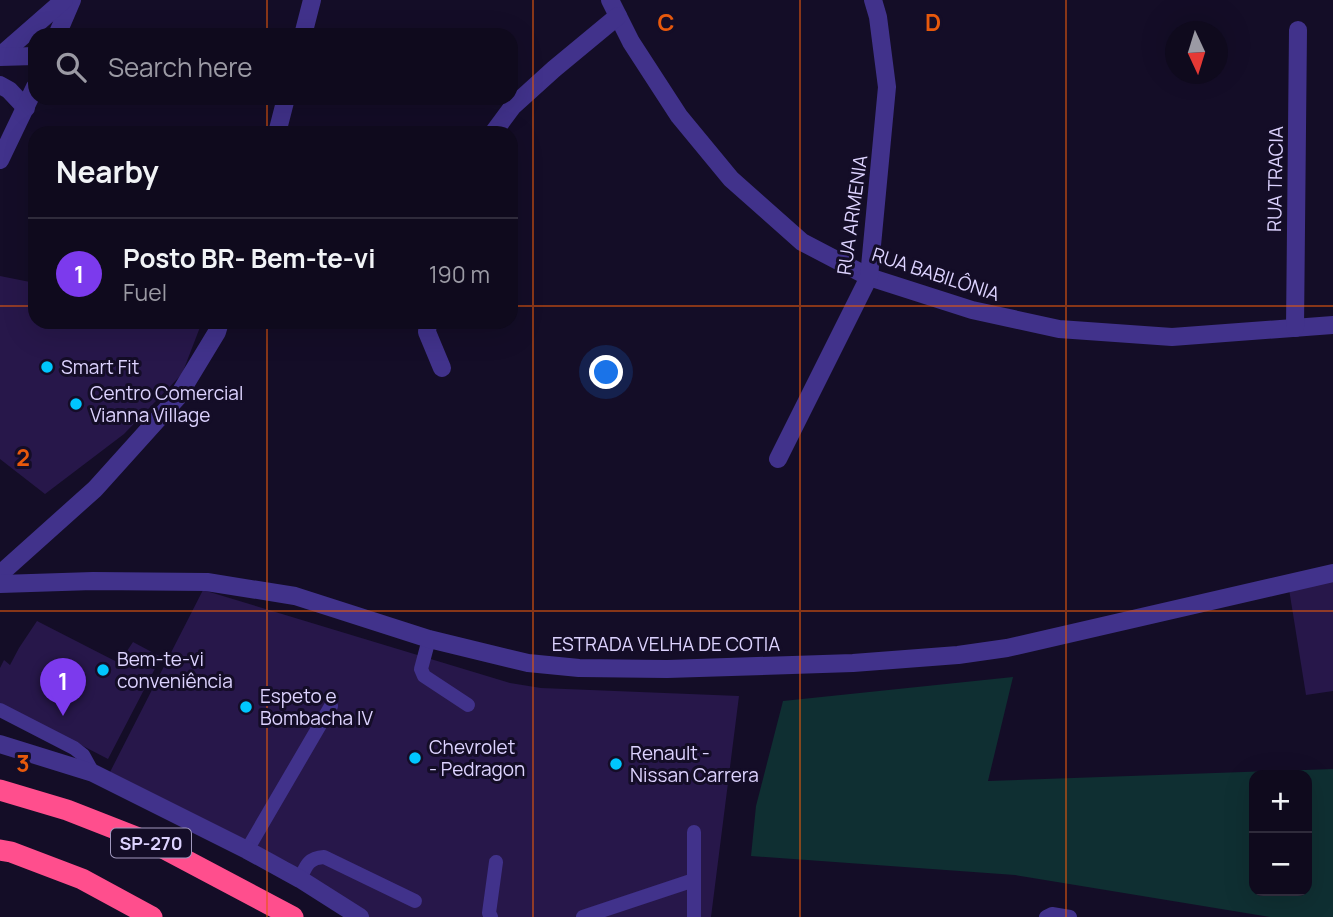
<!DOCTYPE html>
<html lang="en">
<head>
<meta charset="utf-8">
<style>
  :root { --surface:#0f0a1d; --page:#181326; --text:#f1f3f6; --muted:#9b9aa4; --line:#2f2b3b; --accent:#7c3aed }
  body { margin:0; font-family:Manrope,sans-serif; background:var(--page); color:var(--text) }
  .controls { position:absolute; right:21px; bottom:21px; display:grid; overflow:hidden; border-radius:14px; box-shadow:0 7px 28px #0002 }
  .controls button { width:63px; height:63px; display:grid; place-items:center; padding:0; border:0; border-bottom:2px solid var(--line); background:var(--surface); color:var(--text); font:35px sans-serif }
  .compass { position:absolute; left:1165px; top:21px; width:63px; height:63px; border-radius:50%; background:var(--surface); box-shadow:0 7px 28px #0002; rotate:176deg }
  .you { position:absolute; left:607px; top:373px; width:24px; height:24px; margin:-18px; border:5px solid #fff; border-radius:50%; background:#1a73e8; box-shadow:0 0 0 10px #1a73e833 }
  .badge { display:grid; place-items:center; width:46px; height:46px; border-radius:50%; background:var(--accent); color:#fff; font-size:23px; font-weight:700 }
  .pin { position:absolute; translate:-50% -58px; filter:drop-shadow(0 2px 4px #0008) }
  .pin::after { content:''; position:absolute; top:37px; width:24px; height:21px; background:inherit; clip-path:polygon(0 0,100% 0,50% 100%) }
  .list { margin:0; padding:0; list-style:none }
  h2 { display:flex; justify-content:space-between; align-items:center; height:91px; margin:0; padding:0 28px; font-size:30px }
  h2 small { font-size:23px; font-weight:400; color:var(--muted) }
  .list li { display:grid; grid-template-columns:46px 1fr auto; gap:21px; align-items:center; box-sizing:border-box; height:112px; padding:0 28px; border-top:2px solid var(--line) }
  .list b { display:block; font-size:26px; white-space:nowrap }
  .list p { margin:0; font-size:23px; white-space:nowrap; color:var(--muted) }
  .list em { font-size:23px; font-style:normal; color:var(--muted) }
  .icon { flex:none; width:38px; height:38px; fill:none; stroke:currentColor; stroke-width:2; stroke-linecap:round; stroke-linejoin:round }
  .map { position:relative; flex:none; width:1333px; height:917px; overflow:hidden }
  .search { position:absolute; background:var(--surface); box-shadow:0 7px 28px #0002; left:28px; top:28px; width:490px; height:77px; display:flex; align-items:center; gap:18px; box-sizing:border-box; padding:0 24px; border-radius:21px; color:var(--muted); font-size:26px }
  .panel { position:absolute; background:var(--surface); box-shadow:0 7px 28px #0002; left:28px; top:126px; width:490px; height:203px; border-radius:21px }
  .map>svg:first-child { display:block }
  .green { fill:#0f2f32; fill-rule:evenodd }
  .building { fill:#27174a }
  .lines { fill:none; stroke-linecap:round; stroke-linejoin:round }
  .service { stroke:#41328b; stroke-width:14 }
  .minor { stroke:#41328b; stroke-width:18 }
  .tertiary { stroke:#41328b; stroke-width:18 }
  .motorway { stroke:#ff4e8d; stroke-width:21 }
  .grid { fill:none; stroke:#e8590c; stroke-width:2; stroke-opacity:0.55 }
  .poi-dot { fill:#00c6fe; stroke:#140d27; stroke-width:2.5 }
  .labels { text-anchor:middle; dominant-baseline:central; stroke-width:6; stroke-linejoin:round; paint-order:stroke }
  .shield { fill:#140d27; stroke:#a198be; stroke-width:2 }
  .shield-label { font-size:18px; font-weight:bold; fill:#ddd3ff }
  .street-label { font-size:19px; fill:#ddd3ff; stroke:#140d27 }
  .poi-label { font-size:19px; fill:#ddd3ff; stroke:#140d27; text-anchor:start }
  .grid-label { font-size:23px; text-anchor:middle; font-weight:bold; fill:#e8590c; stroke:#140d27; stroke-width:6; stroke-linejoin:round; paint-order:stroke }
</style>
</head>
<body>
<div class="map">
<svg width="1333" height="917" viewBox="0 0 1333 917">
  <rect width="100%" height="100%" fill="#140d27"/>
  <path class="green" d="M1013 677 988 781 1333 769V917H1270L1015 875 751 856 756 806 783 701ZM1254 775H1307V891H1254Z"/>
  <g class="building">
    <path d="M0 276 35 283V322H202L182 374 124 434 45 494 0 459Z"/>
    <path d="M1333 581V691L1306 695 1289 589Z"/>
    <path d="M203 590 510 683 541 688 739 696 711 917H366L288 862 109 774Z"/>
    <path d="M37 621 119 663 133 642 161 657 108 759 0 703V668L4 660 10 665 19 648Z"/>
  </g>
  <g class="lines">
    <g class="service">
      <path d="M429 639 421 669 424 676 468 705"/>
      <path d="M0 710 74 748 83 755 93 773"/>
      <path d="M247 850 331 706"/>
      <path d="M300 879C306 866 308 858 324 857L415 901"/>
      <path d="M491 917 489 913 496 862"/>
      <path d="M583 917 694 880"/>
      <path d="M694 917V832"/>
      <path d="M1046 917 1052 914 1070 917"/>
    </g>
    <g class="minor">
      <path d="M610 0 631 42 679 116 731 179 802 242 869 277 972 310 1059 329 1172 337 1333 325"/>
      <path d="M57 35 72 0"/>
      <path d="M303 35 312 0"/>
      <path d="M0 56 64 0"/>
      <path d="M0 57 35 56"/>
      <path d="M0 85 9 90 26 108"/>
      <path d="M277 133 286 98"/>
      <path d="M493 133 513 106 554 69 618 16"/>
      <path d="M0 160 35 87"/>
      <path d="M428 322 427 332 442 368"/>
      <path d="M1295 328 1298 30"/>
      <path d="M778 459 869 277 887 87 878 17 873 0"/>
      <path d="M0 574 95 489 177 398 217 332 220 322"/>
      <path d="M0 744 93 773 247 850 300 879 360 917"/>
    </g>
    <path class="tertiary" d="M0 584 93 581 207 582 295 596 429 639 528 663 579 668 667 669 853 663 958 655 1007 648 1333 573"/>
    <g class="motorway">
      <path d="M0 790 67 810 159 846 293 917"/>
      <path d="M0 850 11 852 82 879 152 917"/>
    </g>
  </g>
  <path class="grid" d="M267 0V35M533 0V917M800 0V917M1066 0V917M267 98V133M0 306H35M511 306H1333M267 322V917M0 611H1333"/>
  <g class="poi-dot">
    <circle cx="47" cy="367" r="7"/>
    <circle cx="76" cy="404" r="7"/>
    <circle cx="103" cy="670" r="7"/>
    <circle cx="246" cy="707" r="7"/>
    <circle cx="415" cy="758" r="7"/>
    <circle cx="616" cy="764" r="7"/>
  </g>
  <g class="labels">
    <rect class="shield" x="111" y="828.5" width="80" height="29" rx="5"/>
    <g class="shield-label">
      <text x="151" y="843">SP-270</text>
    </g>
    <g class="street-label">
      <text transform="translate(1275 179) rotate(-89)">RUA TRACIA</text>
      <text transform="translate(852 215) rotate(-82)">RUA ARMENIA</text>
      <text transform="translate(936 274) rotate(18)">RUA BABILÔNIA</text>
      <text x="666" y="644">ESTRADA VELHA DE COTIA</text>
    </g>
    <g class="poi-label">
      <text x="61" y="367">Smart Fit</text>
      <text x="90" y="393">Centro Comercial<tspan x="90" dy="22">Vianna Village</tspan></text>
      <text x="117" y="659">Bem-te-vi<tspan x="117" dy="22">conveniência</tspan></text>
      <text x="260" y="696">Espeto e<tspan x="260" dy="22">Bombacha IV</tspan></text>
      <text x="429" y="747">Chevrolet<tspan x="429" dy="22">- Pedragon</tspan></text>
      <text x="630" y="753">Renault -<tspan x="630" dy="22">Nissan Carrera</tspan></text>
    </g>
  </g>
  <g class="grid-label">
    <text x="666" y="31">C</text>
    <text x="933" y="31">D</text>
    <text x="23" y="466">2</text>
    <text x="23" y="772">3</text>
  </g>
</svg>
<div class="controls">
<button>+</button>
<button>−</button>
</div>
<svg class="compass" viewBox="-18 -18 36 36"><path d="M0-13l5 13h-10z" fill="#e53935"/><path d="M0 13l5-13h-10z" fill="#9b9aa4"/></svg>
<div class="you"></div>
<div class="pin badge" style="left:63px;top:716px">1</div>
<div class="search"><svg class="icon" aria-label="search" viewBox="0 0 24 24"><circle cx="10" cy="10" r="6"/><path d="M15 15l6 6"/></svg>Search here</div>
<section class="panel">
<h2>Nearby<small></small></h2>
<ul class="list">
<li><span class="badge">1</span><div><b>Posto BR- Bem-te-vi</b><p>Fuel</p></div><em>190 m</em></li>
</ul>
</section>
</div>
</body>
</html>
